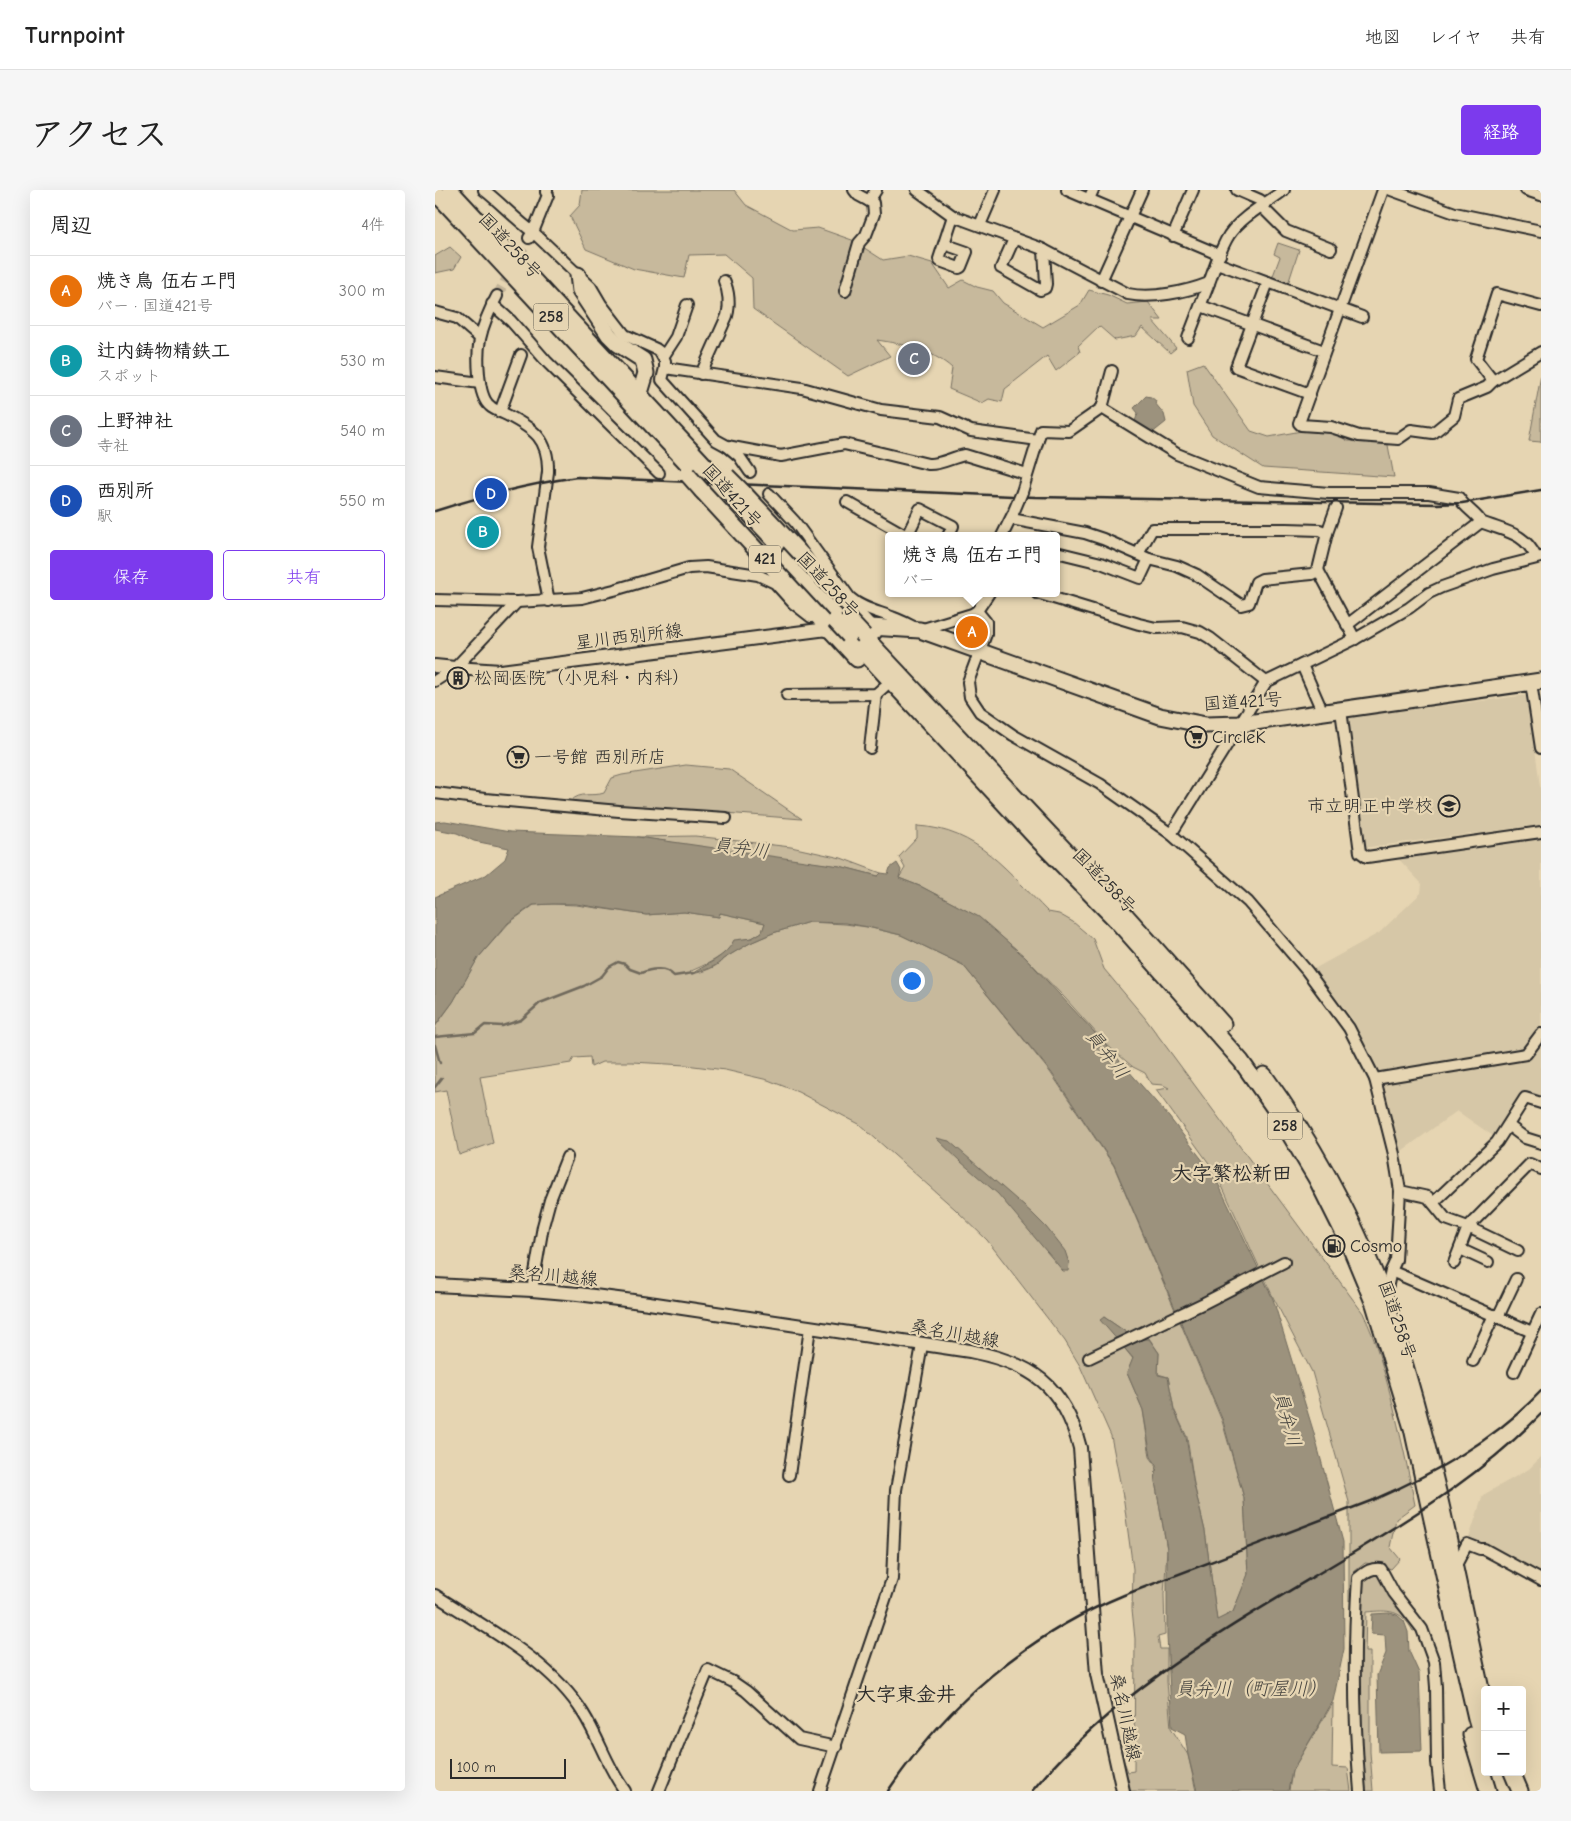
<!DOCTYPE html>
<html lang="ja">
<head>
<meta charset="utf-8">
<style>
  :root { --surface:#fff; --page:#f6f6f6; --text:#222; --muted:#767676; --line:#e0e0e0; --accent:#7c3aed }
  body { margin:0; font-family:"Comic Neue","Klee One",sans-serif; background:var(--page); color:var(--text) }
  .controls { position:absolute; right:15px; bottom:15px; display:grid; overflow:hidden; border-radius:5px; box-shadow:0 5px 20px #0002 }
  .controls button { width:45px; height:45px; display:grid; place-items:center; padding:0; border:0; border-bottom:1px solid var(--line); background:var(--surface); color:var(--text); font:25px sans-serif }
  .scale { position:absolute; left:15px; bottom:12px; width:116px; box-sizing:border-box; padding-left:5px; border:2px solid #2b2b2b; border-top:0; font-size:14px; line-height:18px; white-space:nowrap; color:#2b2b2b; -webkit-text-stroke:4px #e6d5b2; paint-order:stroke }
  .you { position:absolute; left:476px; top:790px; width:18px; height:18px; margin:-12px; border:4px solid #fff; border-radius:50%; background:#1a73e8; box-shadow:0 0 0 8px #1a73e833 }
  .badge { display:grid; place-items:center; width:32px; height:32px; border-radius:50%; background:var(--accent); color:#fff; font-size:16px; font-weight:700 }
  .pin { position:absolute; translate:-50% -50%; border:2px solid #fff; box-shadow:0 1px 5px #0006 }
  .popup { position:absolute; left:450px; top:342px; width:175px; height:65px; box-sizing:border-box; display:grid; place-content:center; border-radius:5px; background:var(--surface); filter:drop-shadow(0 1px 4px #0005); font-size:16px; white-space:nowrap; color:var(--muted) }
  .popup b { font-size:19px; color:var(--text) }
  .popup::after { content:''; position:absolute; left:50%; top:100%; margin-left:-10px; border:10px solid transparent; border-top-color:var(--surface) }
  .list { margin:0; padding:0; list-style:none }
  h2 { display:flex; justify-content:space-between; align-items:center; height:65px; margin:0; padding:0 20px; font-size:21px }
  h2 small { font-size:16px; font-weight:400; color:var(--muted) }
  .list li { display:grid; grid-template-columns:32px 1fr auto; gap:15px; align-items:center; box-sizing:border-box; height:70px; padding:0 20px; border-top:1px solid var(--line) }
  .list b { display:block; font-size:19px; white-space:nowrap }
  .list p { margin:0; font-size:16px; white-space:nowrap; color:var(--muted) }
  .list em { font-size:16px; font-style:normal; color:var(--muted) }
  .actions { display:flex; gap:10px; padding:15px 20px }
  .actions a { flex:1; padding:11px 0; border:1px solid var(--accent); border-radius:5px; text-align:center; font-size:18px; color:var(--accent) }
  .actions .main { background:var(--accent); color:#fff }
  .map { position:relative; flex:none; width:1106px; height:1601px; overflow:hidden; border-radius:5px }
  header { display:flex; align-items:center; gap:30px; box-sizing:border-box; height:70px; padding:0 25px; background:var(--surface); border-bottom:1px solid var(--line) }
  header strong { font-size:24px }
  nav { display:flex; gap:28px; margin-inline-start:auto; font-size:18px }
  .intro { display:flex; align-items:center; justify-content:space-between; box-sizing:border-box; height:120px; padding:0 30px }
  h1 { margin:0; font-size:35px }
  .button { padding:12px 22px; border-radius:5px; background:var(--accent); color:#fff; font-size:18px; font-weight:700 }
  main { display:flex; gap:30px; padding:0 30px }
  aside { flex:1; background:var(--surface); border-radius:5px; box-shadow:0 5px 20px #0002 }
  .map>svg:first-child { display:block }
  .built { fill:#d6c7a7 }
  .green { fill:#c7b99c; stroke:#797264 }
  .water { fill:#9c927d; stroke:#6f695c }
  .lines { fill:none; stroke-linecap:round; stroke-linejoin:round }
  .stream { stroke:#6f695c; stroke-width:2.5 }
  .minor-tunnel { stroke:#c1b397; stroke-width:10; stroke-dasharray:10 5; stroke-linecap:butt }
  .minor-casing { stroke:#2b2b2b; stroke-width:14 }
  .major-casing { stroke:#2b2b2b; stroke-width:16 }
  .highway-casing { stroke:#2b2b2b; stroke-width:19 }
  .minor { stroke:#e6d5b2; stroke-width:10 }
  .major { stroke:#e6d5b2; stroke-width:12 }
  .highway { stroke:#e6d5b2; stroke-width:15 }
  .rail { stroke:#2b2b2b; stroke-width:2.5 }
  .minor-bridge-casing { stroke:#2b2b2b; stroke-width:14; stroke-linecap:butt }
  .highway-bridge-casing { stroke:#2b2b2b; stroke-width:19; stroke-linecap:butt }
  .minor-bridge { stroke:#e6d5b2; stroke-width:10 }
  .highway-bridge { stroke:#e6d5b2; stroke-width:15 }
  .labels { text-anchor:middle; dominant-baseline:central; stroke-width:4.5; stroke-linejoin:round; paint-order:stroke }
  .shield { fill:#e6d5b2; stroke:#635e54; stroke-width:1 }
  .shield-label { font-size:16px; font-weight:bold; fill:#2b2b2b }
  .street-label { font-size:18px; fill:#2b2b2b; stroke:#e6d5b2 }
  .poi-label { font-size:18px; fill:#2b2b2b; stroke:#e6d5b2; text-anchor:start }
  .water-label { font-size:19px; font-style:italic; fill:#474540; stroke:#e6d5b2 }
  .quarter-label { font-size:20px; font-weight:bold; fill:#2b2b2b; stroke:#e6d5b2 }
</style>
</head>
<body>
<header>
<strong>Turnpoint</strong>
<nav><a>地図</a><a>レイヤ</a><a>共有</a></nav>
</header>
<div class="intro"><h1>アクセス</h1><a class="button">経路</a></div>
<main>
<aside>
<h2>周辺<small>4件</small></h2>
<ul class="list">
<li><span class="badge" style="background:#e8710a">A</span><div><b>焼き鳥 伍右エ門</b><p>バー · 国道421号</p></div><em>300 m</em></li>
<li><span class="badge" style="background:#0f9aa8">B</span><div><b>辻内鋳物精鉄工</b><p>スポット</p></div><em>530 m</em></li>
<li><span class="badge" style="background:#6b7280">C</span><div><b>上野神社</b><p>寺社</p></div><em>540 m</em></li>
<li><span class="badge" style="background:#1a4fb4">D</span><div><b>西別所</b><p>駅</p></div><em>550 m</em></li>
</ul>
<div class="actions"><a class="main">保存</a><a>共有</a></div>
</aside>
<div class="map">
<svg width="1106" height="1601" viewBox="0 0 1106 1601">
  <rect width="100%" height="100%" fill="#e6d5b2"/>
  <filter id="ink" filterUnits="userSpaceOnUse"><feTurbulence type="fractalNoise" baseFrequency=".02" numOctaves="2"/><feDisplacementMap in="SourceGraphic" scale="10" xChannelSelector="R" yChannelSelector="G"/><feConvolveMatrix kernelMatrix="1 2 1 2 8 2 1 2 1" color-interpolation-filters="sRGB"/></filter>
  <g filter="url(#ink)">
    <g class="built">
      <path d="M1093 505 1106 604V635L927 658 910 528Z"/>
      <path d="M1106 646V909L1087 903 1058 946 1022 921 964 963 949 894 918 830 879 779 944 743 986 703 987 694 960 665Z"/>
      <path d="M1106 1267V1384L1034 1348 1048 1305 1094 1279Z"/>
    </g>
    <g class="green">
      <path d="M147 0H299L311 15 358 40 383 38 417 50 448 70 473 66 497 73 514 98 528 90 542 97 558 101 568 113 608 137 645 115 654 100 673 105 692 114 713 112 727 130H717L741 158 735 163 707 137 701 146 680 150 664 136 643 156 645 162 621 181 612 166 570 199 567 212 554 209 547 213 514 199 517 178C497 160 468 154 442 150L455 166 413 186 318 119 317 88 289 64 254 65 249 88 199 79 151 59 135 26 145 15Z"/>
      <path d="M843 53 864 60 852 97 836 91 845 67 839 64Z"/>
      <path d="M15 57 26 67 19 79 0 83V66Z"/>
      <path d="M768 173 816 241 834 247 888 237 913 251 952 250 959 287 828 278 777 245 758 216 752 179Z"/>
      <path d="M1106 185V252L1094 251Z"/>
      <path d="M251 575 294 579 367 629 136 611C145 601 158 607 169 603L177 588 187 585Z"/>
      <path d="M482 636C543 639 573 682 613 722L624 724 638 732 658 749 669 779 710 828 928 1123C941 1150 948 1178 956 1207 965 1243 973 1278 980 1315L961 1329 955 1357 965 1369 956 1379 945 1375 930 1373 919 1382 917 1408 914 1411V1312L877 1182 838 1107 781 983 721 900 734 898 728 895 716 894 710 883 698 877 672 855 630 808 590 767 543 727 487 697 464 688 470 678 464 667 482 648Z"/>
      <path d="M260 646 356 657 406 668 446 683 443 686 404 676 313 664 202 647Z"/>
      <path d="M118 714 141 715 212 725 249 722 284 727 285 723 330 733 327 742 317 748 299 751C292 767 269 775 254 782L257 784C267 782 282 778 288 769L315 753 338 743 374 732 410 734 432 737 466 745 528 775 615 882 679 976 787 1231 809 1308 813 1385 798 1422 782 1431 770 1341 759 1294 752 1247 739 1219 733 1187 723 1184 724 1163 714 1148 701 1149 669 1127 679 1145 698 1169 692 1183 708 1220 715 1267 721 1275 720 1291 732 1359 729 1404 730 1445 723 1447 725 1459H732V1492L736 1538 753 1565 761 1601H693L677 1539 693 1582 699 1581 700 1449 697 1419 698 1379 689 1312 676 1246 645 1176 630 1151 552 1050 520 1019 424 934 363 902 333 890 290 880 251 875 197 872H167L156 877 155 867 139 868 136 873 45 887 58 953 24 965 11 900 0 902V837L18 812 43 768 74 733 99 715Z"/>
      <path d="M933 1383H944L984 1439 978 1441C966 1419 954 1420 931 1422L930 1462H935V1562L938 1601H928L923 1550 926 1412 928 1389Z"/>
      <path d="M898 1513 897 1577 913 1578 916 1601H854L857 1581Z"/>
    </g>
    <g class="water">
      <path d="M711 206 716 207 721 211 720 213 729 224 731 232 716 244 699 234 703 223 699 218Z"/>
      <path d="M10 631 75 642 203 647 405 676 443 686 446 683 453 684 455 678 462 673 466 680 464 688 487 697 544 727 590 767 671 855 734 927 779 985 838 1109 878 1240 908 1352 909 1459 898 1511 857 1581 853 1601H762L753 1565 750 1544 737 1537 732 1446V1359L720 1291 722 1275 716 1267 708 1220 692 1183 698 1168 665 1130 669 1127 701 1149H714L724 1163 723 1185 733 1187 739 1220 751 1247 759 1295 770 1341 782 1430 798 1422 813 1384 809 1308 788 1231 679 975 616 882 528 775 466 745 433 737 410 733 374 732 338 743 315 753 288 769C282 777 268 781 258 783 272 774 292 766 299 750L317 748 327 742 330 733 285 723 284 727 249 722 211 725 141 714H117L98 715 73 733 43 768 18 812 0 836V707L51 685 70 669 74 658 39 651 22 643 0 639V632Z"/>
      <path d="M501 948 514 951 597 1023 611 1037 630 1061 634 1073 633 1081H628L563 1004 526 972Z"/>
      <path d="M955 1423 962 1425 969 1431 973 1442 974 1461 984 1483 987 1561 944 1562 942 1485 951 1463 950 1445 936 1444 937 1424Z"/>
    </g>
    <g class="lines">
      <g class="stream">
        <path d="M0 847 40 843 50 835 67 836 86 830 105 813 149 796 167 786 174 777 183 772 190 774 195 779 206 783C217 778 231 777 239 786L258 783"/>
        <path d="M0 855 5 873"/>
        <path d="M0 897 7 888"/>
      </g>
      <path class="minor-tunnel" d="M62 106 94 48"/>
      <g class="minor-casing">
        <g id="minor">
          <path d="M49 0C66 13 80 29 98 42L113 5 111 2 112 0"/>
          <path d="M482 0 518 26 605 58 693 104C717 109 751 102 774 93 780 77 785 59 794 45 807 26 831 14 849 0"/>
          <path d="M632 0 785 65"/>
          <path d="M802 0 825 10 829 14"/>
          <path d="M948 0 864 233 866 235 896 237 924 246 963 249 976 240 998 243 1019 226 1023 209 1052 197 1058 191"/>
          <path d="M956 0 1020 23 1106 41"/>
          <path d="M1091 0 1106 5"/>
          <path d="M654 9 658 0"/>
          <path d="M434 11 441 0"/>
          <path d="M826 16 851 41 896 59"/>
          <path d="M545 35 560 0"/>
          <path d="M738 46 758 0"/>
          <path d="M94 48 98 42 156 97 166 114 190 145 221 159 225 162 230 171V178L367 198 446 220 505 227 536 241 603 250"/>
          <path d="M579 49 566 78 605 100 610 98 611 94 609 60"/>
          <path d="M509 54 532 62 526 77 524 78 505 71 504 69 518 26"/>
          <path d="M782 73 927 127"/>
          <path d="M666 91 707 0"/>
          <path d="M833 92 801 177 875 204"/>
          <path d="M410 101 424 53 431 45 439 24 438 13 423 5 419 0"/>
          <path d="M62 106C55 119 48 135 45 149 42 164 42 206 55 216 59 220 66 222 72 225 99 239 114 249 113 282L103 357 114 411"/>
          <path d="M57 114 76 131 112 172 224 283"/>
          <path d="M766 116 889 161"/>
          <path d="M1106 116 1062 104 1041 169 1058 191 1106 162"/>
          <path d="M0 122 22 128 45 148"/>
          <path d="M753 148 774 93"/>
          <path d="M228 167 241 147 252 115"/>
          <path d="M230 178 227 190 281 250 292 256 304 266 315 282"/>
          <path d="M266 184 292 126C295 115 294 101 289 91"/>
          <path d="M0 187 45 193"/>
          <path d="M667 218 742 264 824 297 894 303H994L1024 308C1030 318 1041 323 1046 332 1071 342 1089 342 1101 367"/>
          <path d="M65 222 86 165"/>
          <path d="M292 256 346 266 409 254 493 274C506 275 517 267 530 265L592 284"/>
          <path d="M587 302 606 240 634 241 667 218 677 181"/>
          <path d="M334 304 360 332 415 408C427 419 445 422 459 428 468 431 476 436 485 440L537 424 542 421 554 403"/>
          <path d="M412 312 472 346"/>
          <path d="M576 329 650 343 668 349 714 369 742 376 762 385 806 415 814 413 821 392 827 389 877 384 883 380 892 343 901 318"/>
          <path d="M472 346 485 319 518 336 513 346"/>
          <path d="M567 346 578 324"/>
          <path d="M621 362 666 373 705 388 714 369"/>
          <path d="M703 364 717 339H852L885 340 892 343"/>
          <path d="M883 380 920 449"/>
          <path d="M602 403 704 434 721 438 747 437 765 442 775 448 831 492"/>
          <path d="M0 410 82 412 147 408 179 400 254 378 271 377 323 385 340 393 358 413 376 427"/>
          <path d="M542 421 551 432V444L533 492 535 507 545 522 578 545 665 594 736 644 813 712 872 781 914 838 940 889 959 964 965 1001 961 1070 956 1081 950 1107"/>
          <path d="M912 435 1046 332"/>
          <path d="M867 475 888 523"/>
          <path d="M0 491 20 478 82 412"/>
          <path d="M1096 493 1106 558"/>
          <path d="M352 505 441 504 449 497"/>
          <path d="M906 520 925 662 932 667 1106 642"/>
          <path d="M435 558 441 504"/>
          <path d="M0 603 50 609 184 621 291 628"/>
          <path d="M736 644 831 492 920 449 974 418 994 403 1007 397 1058 379 1106 367"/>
          <path d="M940 889 1091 864 1106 844"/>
          <path d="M1074 936 1090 948 1106 953"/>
          <path d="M965 1001 993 1007 1011 1029 1033 1037 1095 974 1106 979"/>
          <path d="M999 1012 1062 952 1090 908 1106 913"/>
          <path d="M1025 1059 1053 1072"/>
          <path d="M1019 1073 1033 1037 1083 1061"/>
          <path d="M956 1081 1097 1142"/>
          <path d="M97 1100 108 1036 115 1010 132 967"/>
          <path d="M1063 1127 1081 1089"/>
          <path d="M654 1168 769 1113 849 1072"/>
          <path d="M1038 1171 1059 1125"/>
          <path d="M1079 1182 1106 1124"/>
          <path d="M354 1285 375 1138"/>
          <path d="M1020 1377 1032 1354 1045 1359H1049L1106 1390"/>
          <path d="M0 1405C51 1438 116 1471 148 1523 164 1548 172 1577 190 1601"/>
          <path d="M224 1601 273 1480 298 1492 311 1501 364 1549 401 1557"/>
          <path d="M385 1601 457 1389 461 1300 487 1155"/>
          <path d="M925 1601C919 1530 918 1459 923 1388 931 1382 935 1378 946 1379L959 1403 987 1439 999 1472 1001 1497 1002 1572 1005 1601"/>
        </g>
      </g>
      <g class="major-casing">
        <g id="major">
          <path d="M0 476 20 478 66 481 392 439"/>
          <path d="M0 1095 97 1100 143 1104 214 1113 535 1161C596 1173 629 1195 645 1258L662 1484 688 1601"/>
        </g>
      </g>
      <g class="highway-casing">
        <g id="highway">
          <path d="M15 0 279 285"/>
          <path d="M0 2 263 285"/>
          <path d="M143 85 145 101 174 145 183 154 208 170 211 183 205 203"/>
          <path d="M267 301 422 469"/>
          <path d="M294 302 342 353"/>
          <path d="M308 302 439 442"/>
          <path d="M392 439 435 437 485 440 725 526 771 535 806 534 1106 491"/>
          <path d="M414 446 601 648 680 729 806 871 839 918 882 990 914 1054 939 1114 977 1238 1027 1467 1041 1528 1050 1558"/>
          <path d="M429 446 687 721 788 834"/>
          <path d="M829 885C876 950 915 1021 945 1096 957 1125 964 1156 973 1186 1005 1295 1025 1407 1050 1517"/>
          <path d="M1036 1545 1053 1601"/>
          <path d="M1077 1582 1085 1601"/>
        </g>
      </g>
      <use href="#minor" class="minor"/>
      <use href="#major" class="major"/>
      <use href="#highway" class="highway"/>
      <g class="rail">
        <path d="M0 321C47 306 93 294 142 287L600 307 1002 314 1027 313 1106 300"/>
        <path d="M453 1601C512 1514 592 1445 689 1405L938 1310C1000 1283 1060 1250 1106 1201"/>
        <path d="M597 1601C686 1494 804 1432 921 1361 987 1321 1052 1280 1106 1224"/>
      </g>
      <g class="minor-bridge-casing">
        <path id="minor-bridge" d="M579 321 587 302"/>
      </g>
      <g class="highway-bridge-casing">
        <g id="highway-bridge">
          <path d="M252 284 267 301"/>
          <path d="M292 286 308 302"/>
          <path d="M414 430 429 446"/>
          <path d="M400 431 414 446"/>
        </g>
      </g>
      <use href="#minor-bridge" class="minor-bridge"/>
      <use href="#highway-bridge" class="highway-bridge"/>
    </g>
  </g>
  <defs>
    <g id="building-ring" transform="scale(1.125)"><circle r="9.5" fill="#e6d5b2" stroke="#2b2b2b" stroke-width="1.5"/><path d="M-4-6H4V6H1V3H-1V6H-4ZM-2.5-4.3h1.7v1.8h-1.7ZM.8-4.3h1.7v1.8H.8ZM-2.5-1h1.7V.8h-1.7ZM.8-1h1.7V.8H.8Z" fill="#2b2b2b"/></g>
    <g id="supermarket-ring" transform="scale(1.125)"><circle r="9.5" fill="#e6d5b2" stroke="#2b2b2b" stroke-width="1.5"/><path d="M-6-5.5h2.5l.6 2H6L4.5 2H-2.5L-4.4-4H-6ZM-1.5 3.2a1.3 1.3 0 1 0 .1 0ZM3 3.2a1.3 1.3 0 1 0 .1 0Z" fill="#2b2b2b"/></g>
    <g id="school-ring" transform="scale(1.125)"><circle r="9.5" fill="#e6d5b2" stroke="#2b2b2b" stroke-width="1.5"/><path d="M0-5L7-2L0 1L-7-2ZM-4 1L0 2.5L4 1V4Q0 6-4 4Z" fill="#2b2b2b"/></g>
    <g id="fuel-ring" transform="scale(1.125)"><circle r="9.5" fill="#e6d5b2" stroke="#2b2b2b" stroke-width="1.5"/><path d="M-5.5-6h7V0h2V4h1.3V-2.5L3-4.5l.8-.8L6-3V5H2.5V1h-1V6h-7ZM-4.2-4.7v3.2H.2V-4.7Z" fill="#2b2b2b"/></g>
  </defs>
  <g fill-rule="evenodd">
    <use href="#building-ring" x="23" y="488"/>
    <use href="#supermarket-ring" x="761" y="547"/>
    <use href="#supermarket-ring" x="83" y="567"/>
    <use href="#school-ring" x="1014" y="616"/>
    <use href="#fuel-ring" x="899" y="1056"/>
  </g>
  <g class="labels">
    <g class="shield">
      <rect x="98.5" y="113.5" width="35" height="27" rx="4"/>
      <rect x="314" y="355.5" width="32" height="27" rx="4"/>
      <rect x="832.5" y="922.5" width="35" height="27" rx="4"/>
    </g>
    <g class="shield-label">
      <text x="116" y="127">258</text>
      <text x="330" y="369">421</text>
      <text x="850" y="936">258</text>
    </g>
    <g class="street-label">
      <text transform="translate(75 56) rotate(47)">国道258号</text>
      <text transform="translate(297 306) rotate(48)">国道421号</text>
      <text transform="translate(393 395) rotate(47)">国道258号</text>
      <text transform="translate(194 447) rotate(-7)">星川西別所線</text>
      <text transform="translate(808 512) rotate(-4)">国道421号</text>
      <text transform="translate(669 691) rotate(46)">国道258号</text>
      <text transform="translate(118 1086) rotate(5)">桑名川越線</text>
      <text transform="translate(962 1130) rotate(71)">国道258号</text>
      <text transform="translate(520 1144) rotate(10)">桑名川越線</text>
      <text transform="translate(690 1527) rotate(78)">桑名川越線</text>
    </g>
    <g class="poi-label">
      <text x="39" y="488">松岡医院（小児科・内科）</text>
      <text x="777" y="547">CircleK</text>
      <text x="99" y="567">一号館 西別所店</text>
      <text x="998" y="616" text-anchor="end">市立明正中学校</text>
      <text x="915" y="1056">Cosmo</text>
    </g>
    <g class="water-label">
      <text transform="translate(306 658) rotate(8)">員弁川</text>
      <text transform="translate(672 864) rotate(52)">員弁川</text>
      <text transform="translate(852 1229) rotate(74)">員弁川</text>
      <text x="816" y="1499">員弁川（町屋川）</text>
    </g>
    <g class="quarter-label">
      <text x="797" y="983">大字繁松新田</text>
      <text x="471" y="1504">大字東金井</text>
    </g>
  </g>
</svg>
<div class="controls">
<button>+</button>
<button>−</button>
</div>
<div class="scale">100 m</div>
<div class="you"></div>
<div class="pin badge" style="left:537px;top:442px;background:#e8710a">A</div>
<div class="popup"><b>焼き鳥 伍右エ門</b>バー</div>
<div class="pin badge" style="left:48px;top:342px;background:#0f9aa8">B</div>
<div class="pin badge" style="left:479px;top:169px;background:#6b7280">C</div>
<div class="pin badge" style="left:56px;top:304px;background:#1a4fb4">D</div>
</div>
</main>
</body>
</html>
